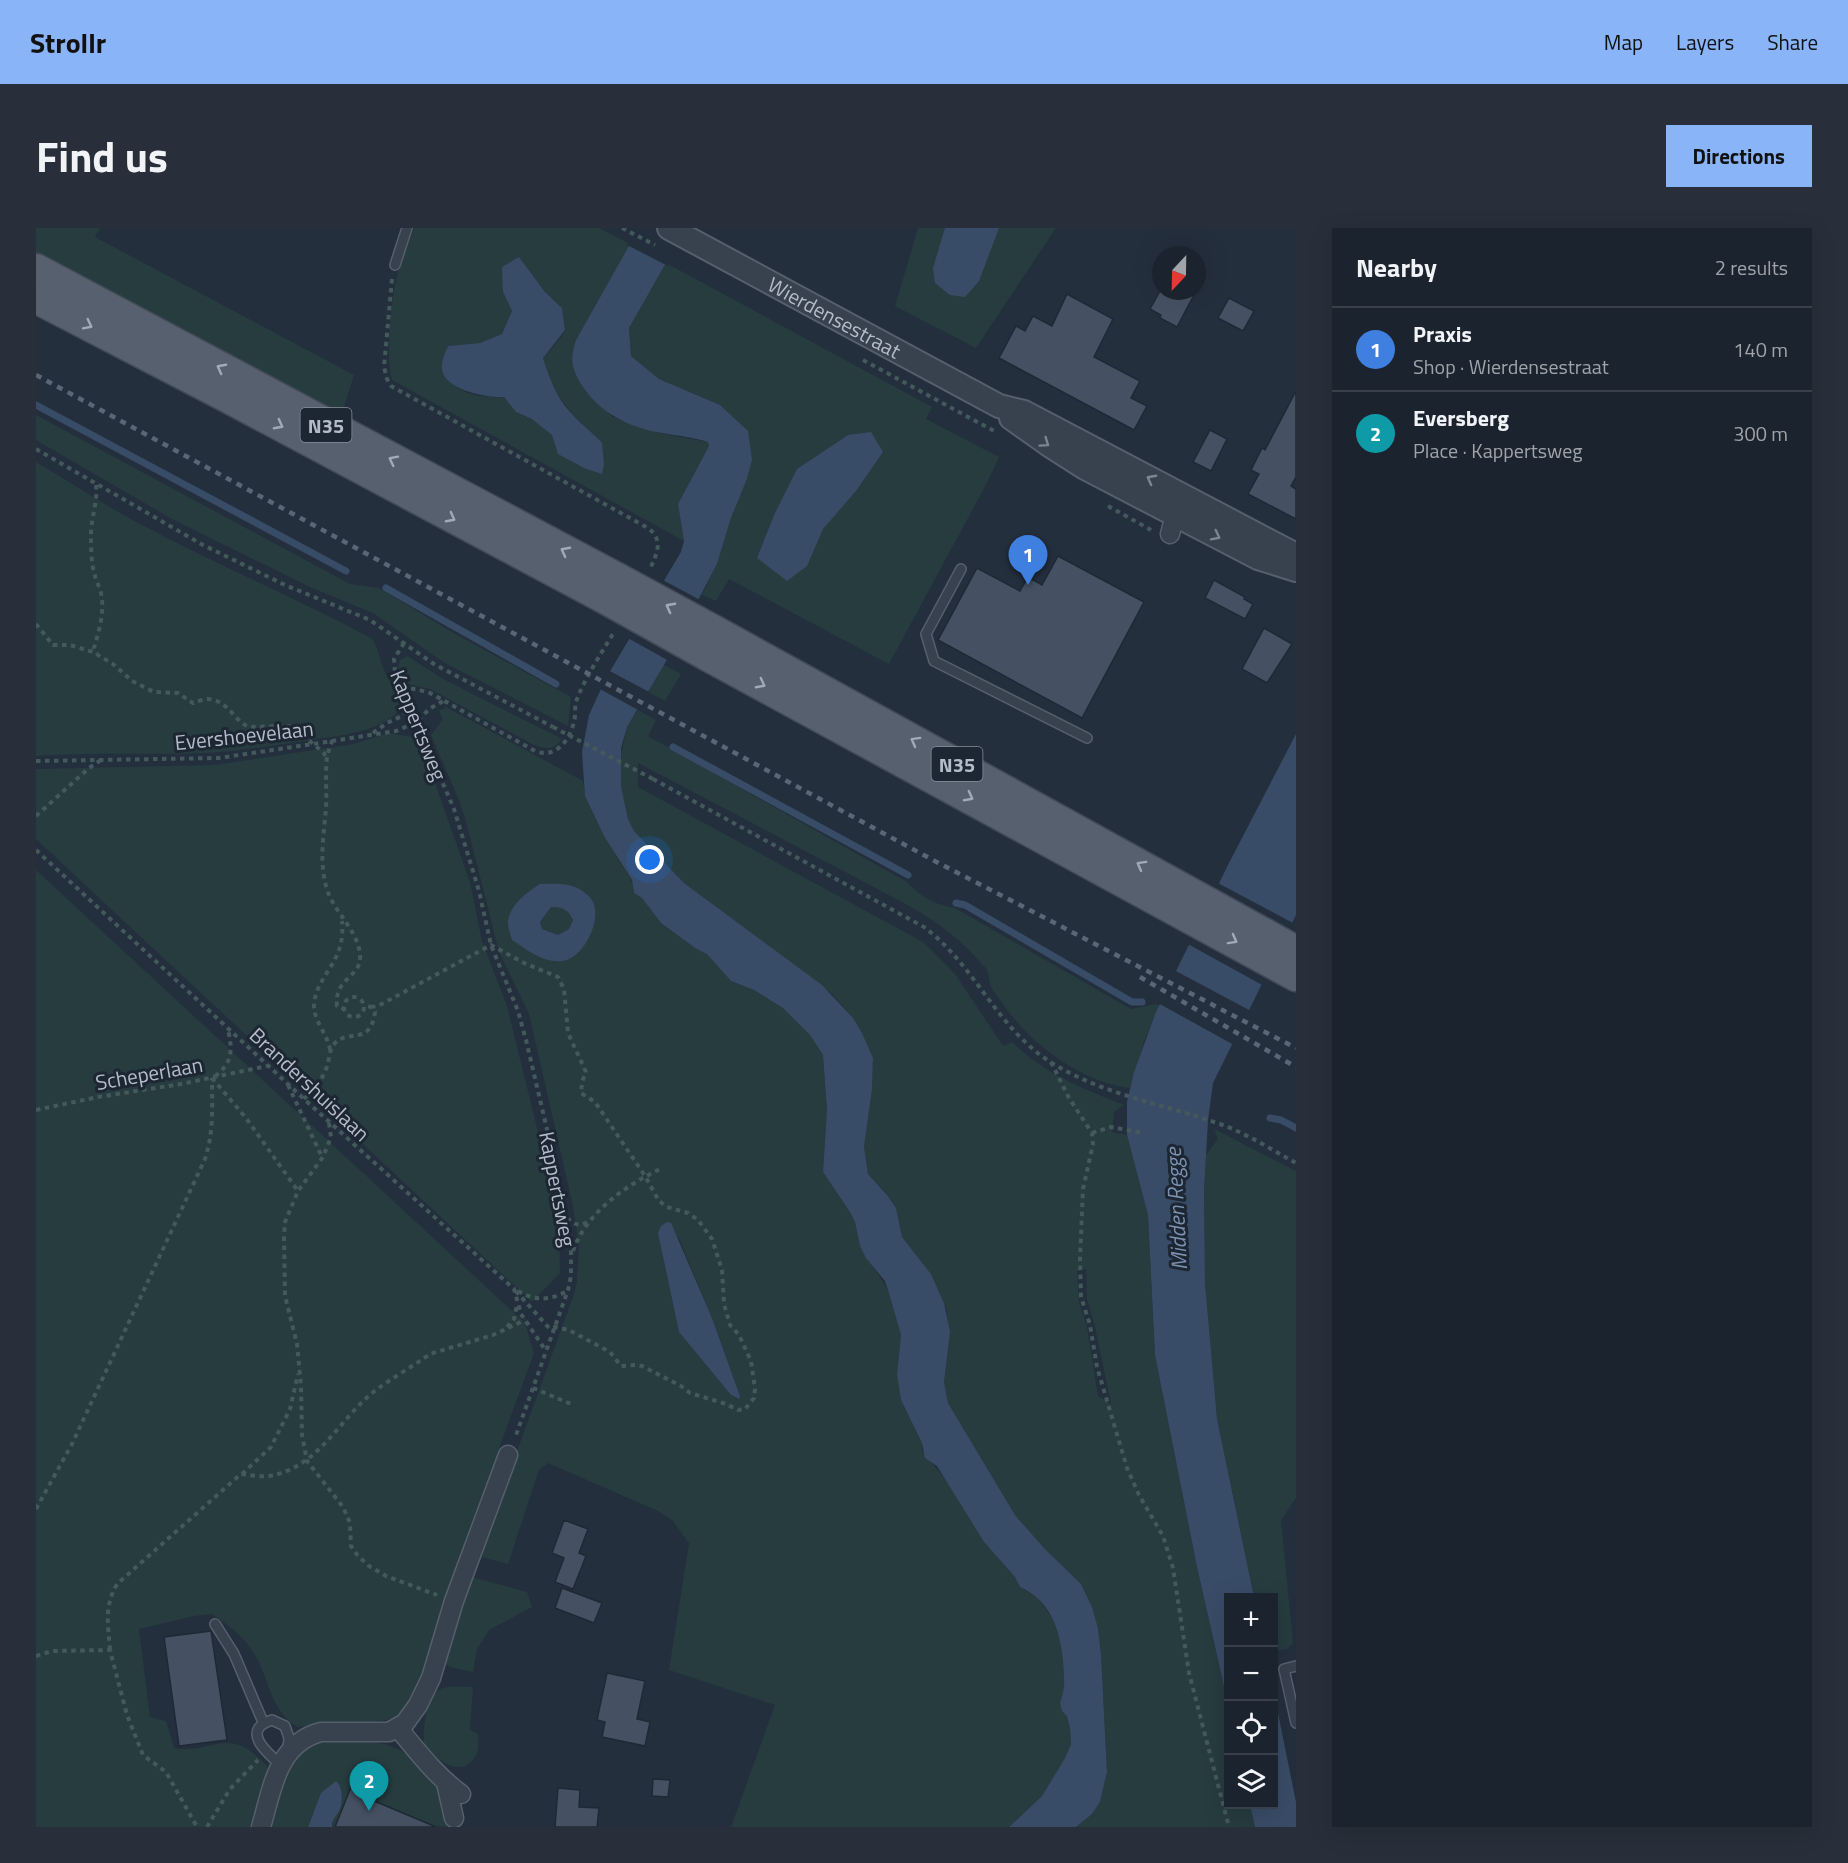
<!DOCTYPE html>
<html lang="en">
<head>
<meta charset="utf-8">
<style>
  :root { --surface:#1b232e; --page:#282f3a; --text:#f1f3f6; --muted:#a0a4aa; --line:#39404a; --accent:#8ab4f8 }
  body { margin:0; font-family:"Titillium Web",sans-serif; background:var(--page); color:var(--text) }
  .controls { position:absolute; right:18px; bottom:18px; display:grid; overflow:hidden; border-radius:0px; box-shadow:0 6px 24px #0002 }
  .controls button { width:54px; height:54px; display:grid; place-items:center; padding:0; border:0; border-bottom:2px solid var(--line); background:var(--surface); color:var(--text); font:30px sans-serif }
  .compass { position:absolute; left:1116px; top:18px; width:54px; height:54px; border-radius:50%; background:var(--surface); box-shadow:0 6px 24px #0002; rotate:202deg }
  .you { position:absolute; left:614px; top:632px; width:21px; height:21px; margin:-15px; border:4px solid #fff; border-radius:50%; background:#1a73e8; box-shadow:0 0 0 9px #1a73e833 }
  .badge { display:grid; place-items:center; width:39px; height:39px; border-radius:50%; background:var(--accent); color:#fff; font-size:20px; font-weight:700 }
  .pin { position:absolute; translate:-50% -50px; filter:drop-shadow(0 2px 3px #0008) }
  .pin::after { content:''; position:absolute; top:32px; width:21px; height:18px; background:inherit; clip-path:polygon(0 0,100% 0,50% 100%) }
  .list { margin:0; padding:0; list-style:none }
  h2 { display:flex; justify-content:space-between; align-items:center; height:78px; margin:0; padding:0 24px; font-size:26px }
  h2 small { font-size:20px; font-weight:400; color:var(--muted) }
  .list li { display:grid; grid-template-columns:39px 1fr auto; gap:18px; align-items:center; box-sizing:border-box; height:84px; padding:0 24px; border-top:2px solid var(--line) }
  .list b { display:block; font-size:22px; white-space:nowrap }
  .list p { margin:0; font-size:20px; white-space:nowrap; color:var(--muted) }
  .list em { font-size:20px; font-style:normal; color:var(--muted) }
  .icon { flex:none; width:33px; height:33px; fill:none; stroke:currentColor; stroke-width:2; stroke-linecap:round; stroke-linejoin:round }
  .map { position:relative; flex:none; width:1260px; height:1599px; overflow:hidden; border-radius:0px }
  header { display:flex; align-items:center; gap:36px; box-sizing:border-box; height:84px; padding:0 30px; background:var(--accent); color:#111 }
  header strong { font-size:28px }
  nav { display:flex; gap:33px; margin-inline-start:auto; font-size:21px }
  .intro { display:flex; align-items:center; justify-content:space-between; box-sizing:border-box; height:144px; padding:0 36px }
  h1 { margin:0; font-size:42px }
  .button { padding:15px 27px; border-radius:0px; background:var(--accent); color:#111; font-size:21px; font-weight:700 }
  main { display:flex; gap:36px; padding:0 36px }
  aside { flex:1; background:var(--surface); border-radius:0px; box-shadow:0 6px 24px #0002 }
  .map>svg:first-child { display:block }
  .green { fill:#263c3f; fill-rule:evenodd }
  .water { fill:#394c67; fill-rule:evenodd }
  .pier { fill:#242f3e }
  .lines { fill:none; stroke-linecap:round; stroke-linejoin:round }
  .stream { stroke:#394c67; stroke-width:7 }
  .building { fill:#455162; stroke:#1f2835; stroke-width:1.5 }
  .service-casing { stroke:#565f6c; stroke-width:12 }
  .minor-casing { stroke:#565f6c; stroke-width:21 }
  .tertiary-casing { stroke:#565f6c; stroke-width:26 }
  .primary-casing { stroke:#414a57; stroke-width:33 }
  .path { stroke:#44595c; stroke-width:4; stroke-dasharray:4.5 4.5; stroke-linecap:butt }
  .service { stroke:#38414e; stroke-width:9 }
  .minor { stroke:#38414e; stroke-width:18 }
  .tertiary { stroke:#38414e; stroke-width:22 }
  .primary { stroke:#56606e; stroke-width:30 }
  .rail { stroke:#5a6575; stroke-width:4.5; stroke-dasharray:6 6; stroke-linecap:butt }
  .primary-bridge-casing { stroke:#414a57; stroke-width:33; stroke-linecap:butt }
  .path-bridge { stroke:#44595c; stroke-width:4; stroke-dasharray:4.5 4.5; stroke-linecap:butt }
  .primary-bridge { stroke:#56606e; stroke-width:30 }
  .oneway { stroke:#a1aab7 }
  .oneway2 { stroke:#7c8592 }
  .labels { text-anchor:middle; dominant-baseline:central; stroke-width:6; stroke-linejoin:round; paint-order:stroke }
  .shield { fill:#1d2633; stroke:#878f9c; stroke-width:1.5 }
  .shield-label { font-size:20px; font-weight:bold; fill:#b4bcc9 }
  .street-label { font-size:21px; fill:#b4bcc9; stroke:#1d2633 }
  .water-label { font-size:22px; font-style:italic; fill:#7c92b1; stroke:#1d2633 }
</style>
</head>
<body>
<header>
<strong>Strollr</strong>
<nav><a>Map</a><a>Layers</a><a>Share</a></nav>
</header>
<div class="intro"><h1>Find us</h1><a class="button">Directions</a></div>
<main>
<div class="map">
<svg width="1260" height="1599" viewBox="0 0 1260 1599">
  <rect width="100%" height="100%" fill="#242f3e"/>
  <g class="green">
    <path d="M0 0H64L59 9 318 147 304 192 0 28Z"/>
    <path d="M378 0H563L594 16 540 112 550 164 577 189 623 205 672 214 673 218 642 276 648 313 356 152C349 128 355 74 361 49 365 32 373 16 378 0ZM483 29 509 64 526 80 529 103 522 113 507 130 514 154 528 175 535 185 566 215 488 188 467 169C452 170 428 168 417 155 412 149 409 140 406 133L412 118 444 115 466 106 476 83 467 64Z"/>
    <path d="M882 0H1020L940 120 859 78Z"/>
    <path d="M630 35 896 179 890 191 963 229 952 253 853 436 693 351 680 373 666 367 681 336 695 290 711 251 716 232 684 177 623 151 595 128 593 100ZM812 207 847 224 820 263 786 301 778 322 721 330 738 287 761 241Z"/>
    <path d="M0 187 314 356 343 360 414 403 535 469 532 498 407 434 337 385 276 360 136 291 0 212Z"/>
    <path d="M0 234C36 255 72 280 110 299 184 338 261 371 335 410 343 419 343 431 348 442 353 454 361 466 367 478 347 505 305 507 275 512 240 517 205 523 170 525 113 527 57 524 0 528Z"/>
    <path d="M371 428 409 452 526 511C518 523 510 521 498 517L394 461 372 456 366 451 362 440 364 432Z"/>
    <path d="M628 437 645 446 629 473 612 464Z"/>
    <path d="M410 479 547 553C550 580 569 607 582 631 589 643 597 650 598 665L606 670 625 695 659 720 671 725 695 753 718 762 747 780 774 807 787 827 791 882 787 944 814 984 819 994 824 1018 852 1062 865 1107 861 1147 865 1172 886 1215V1223L910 1252 948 1314 979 1349 984 1359 1002 1370 1018 1393 1026 1418 1029 1461 1024 1475 1027 1483 1031 1487 1034 1500 1035 1516 1029 1530 1006 1568 973 1599H695L739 1477 633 1442 653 1315 636 1292 622 1283 512 1235 503 1242 472 1336 443 1328 538 1066 541 1054 543 1019 537 978 493 786 463 724 431 597 424 575 395 507 407 491 403 483ZM504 656 560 688 500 728ZM642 1008 676 1090 704 1167 701 1171 695 1167 643 1104 628 1034Z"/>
    <path d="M602 482 620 492 612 508 871 654C884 669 900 677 919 680L1095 781 1120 776 1124 778 1109 811 1094 860C1046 855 993 815 967 776 963 770 956 763 954 756 952 746 954 744 946 736 923 709 897 691 866 674L602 535V559L887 714 919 746 967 818 976 814C1007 845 1047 861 1088 877L1078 884 1076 904 1091 907 1112 987 1119 1127 1161 1339 1192 1476V1576L1214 1577 1219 1599H1040L1056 1586 1064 1574 1071 1544 1065 1427 1062 1400 1056 1379 1045 1356 1008 1320 979 1287 912 1175 908 1154 912 1121 911 1082 908 1075 895 1046 866 1009 860 980 848 963 832 946 828 919 836 861 837 830 826 805 817 790 795 765 648 655 598 603 592 591 585 558V527L591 499ZM1050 1041 1051 1071 1059 1099 1075 1176 1062 1168 1051 1099 1043 1074 1041 1043Z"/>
    <path d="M352 505 383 510 434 654 446 713 471 778 503 908 523 1002 524 1045 496 1074 0 611V541L179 537 318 516Z"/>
    <path d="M0 642 489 1095 498 1125 429 1313 385 1454C360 1504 347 1492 299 1494 286 1494 274 1498 261 1499 232 1480 234 1450 217 1424 207 1408 192 1397 176 1386L158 1388 103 1401 114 1489 130 1493 138 1520C179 1527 191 1495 231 1538V1543L214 1599H0Z"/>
    <path d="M515 679C526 679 532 681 537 692L533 701 522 707 506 701 504 694Z"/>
    <path d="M1178 901 1260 943V1270L1245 1292 1257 1415 1251 1421 1238 1423V1370L1218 1369 1181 1191 1169 1055 1168 962 1170 927 1182 911Z"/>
    <path d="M436 1349 491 1364 496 1379 453 1402 441 1421 437 1444 414 1439 407 1435Z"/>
    <path d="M437 1459 434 1502 442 1506C442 1512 443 1520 441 1525 428 1553 401 1533 388 1517 387 1503 389 1470 403 1462 411 1457 427 1459 437 1459Z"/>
    <path d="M309 1511 349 1516 366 1523 375 1530 404 1562 413 1599 388 1598 383 1592 336 1572 339 1564 329 1559V1557L317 1554 300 1595 308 1599H296L299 1587 304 1581 306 1565 277 1585 272 1599H234C243 1571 247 1531 276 1516 286 1511 298 1512 309 1511Z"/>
  </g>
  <g class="water">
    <path d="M909 0H963L943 53 929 69 914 67 899 55 897 40Z"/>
    <path d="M594 16 630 35 593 100 595 128 623 151 684 177 712 203 716 232 711 251 695 290 681 336 628 437 591 499 585 520V558L592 591 598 603 648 655 786 757 817 790 826 805 837 830 836 861 828 919 832 946 851 967 860 980 866 1009 895 1046 908 1075 914 1104 908 1154 912 1175 979 1287 1008 1320 1045 1356 1056 1379 1062 1400 1065 1427 1071 1544 1064 1574 1056 1586 1040 1599H973L1006 1568 1029 1530 1035 1516 1034 1500 1031 1488 1026 1483 1024 1475C1030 1459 1028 1451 1027 1433 1024 1402 1015 1373 984 1359L979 1349 948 1314 901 1238 889 1230 886 1215 865 1172 861 1147 865 1107 852 1062 849 1053 830 1030 824 1018 819 994 814 984 787 944 791 882 787 827 774 807 747 780 718 762 695 753 671 726 659 720 625 695 606 670 598 665 596 652 568 608 549 568 546 524 553 487 570 450 645 324 648 313 642 276 673 218 672 214C657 209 642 208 626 205 594 200 563 185 545 156 535 139 534 131 540 112Z"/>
    <path d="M483 29 509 64 526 80 529 102 507 130C513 150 521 170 535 185 545 196 557 205 566 215L568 236 566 246 548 240 522 226 516 207 496 191 480 184 468 169C451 170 408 162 406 141 405 133 409 125 412 118L444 115 466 106 476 83 467 64 466 39Z"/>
    <path d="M835 204 847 224 820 263 787 301 771 338 751 353 721 330 738 287 761 241 812 207Z"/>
    <path d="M1260 506V687L1177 855 1172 892 1168 962 1169 1055 1181 1191 1218 1369 1192 1370V1476L1161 1339 1119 1127 1112 987 1091 907V874L1098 844 1120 784 1193 635Z"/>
    <path d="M504 656C514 656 526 655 536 658 543 660 554 667 557 674 566 693 547 731 526 733 507 735 491 722 476 712 475 707 471 698 472 693 474 677 491 664 504 656ZM515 679C526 679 532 681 537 692L533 701 522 707 506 701 504 694Z"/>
    <path d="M631 994 635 995 676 1090 704 1168 703 1171 695 1167 643 1104 622 1005 625 998Z"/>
    <path d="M1238 1465 1260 1574V1599H1219L1214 1577 1238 1576Z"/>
    <path d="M300 1553C307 1559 307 1573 304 1581 301 1588 296 1590 296 1599H272L285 1565Z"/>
  </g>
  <g class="pier">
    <path d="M600 0H650L632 38 591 17Z"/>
    <path d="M625 351 666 373 633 433 590 409Z"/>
    <path d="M572 442 615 465 604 483 562 460Z"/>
    <path d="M1180 654 1259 696 1228 758 1150 715Z"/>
    <path d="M1138 742 1215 783 1198 817 1122 775Z"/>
  </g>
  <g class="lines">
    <g class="stream">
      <path d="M0 177 310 343"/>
      <path d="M350 360 520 456"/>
      <path d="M637 519 872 647"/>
      <path d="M920 675 929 677 1096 774H1106"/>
      <path d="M1234 890 1245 892 1260 900"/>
    </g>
  </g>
  <g class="building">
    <path d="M1124 63H1160L1141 99 1124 90 1125 87 1114 81Z"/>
    <path d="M1031 66 1077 91 1058 129 1104 153 1095 170 1111 178 1098 202 963 130 980 98 989 103 997 88 1016 98Z"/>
    <path d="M1193 70 1218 83 1207 103 1182 90Z"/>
    <path d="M1260 163V249L1255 258 1260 261V291L1212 266 1223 246 1215 242 1226 220 1229 222Z"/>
    <path d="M1174 202 1191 211 1175 243 1157 234Z"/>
    <path d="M1022 328 1108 374 1046 490 902 412 941 340 984 363 992 349 1006 357Z"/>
    <path d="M1178 352 1209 369 1208 371 1217 376 1209 391 1169 370Z"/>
    <path d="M1228 400 1256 416 1231 455 1206 441Z"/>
    <path d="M528 1292 552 1301 543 1325 550 1328 537 1361 519 1354 528 1330 516 1325Z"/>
    <path d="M526 1360 566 1375 558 1395 519 1380Z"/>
    <path d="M175 1403 191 1512 143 1518 128 1409Z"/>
    <path d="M571 1445 609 1453 601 1491 614 1494 609 1518 566 1509 569 1494 561 1492Z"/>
    <path d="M617 1551 634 1552 632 1569 616 1568Z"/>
    <path d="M317 1554 339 1565 336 1572 400 1599H299Z"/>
    <path d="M522 1560 544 1562 543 1579 563 1580 561 1599H519Z"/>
  </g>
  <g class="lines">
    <g class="service-casing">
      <g id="service">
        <path d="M359 37 371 0"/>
        <path d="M925 341 890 406 898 433 1051 510"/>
        <path d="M179 1396 198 1426 227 1494"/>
        <path d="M1260 1438 1248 1441 1260 1495"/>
        <path d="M245 1537C231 1525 204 1502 236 1492L249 1498 253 1510 252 1522"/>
      </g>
    </g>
    <g class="minor-casing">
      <g id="minor">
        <path d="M1134 306 1139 287 1146 277"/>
        <path d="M362 1500C382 1524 400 1548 425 1566"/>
        <path d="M410 1555 418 1590"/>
        <path d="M225 1599C236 1562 241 1515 285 1504H353L369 1495 382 1477 395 1450 418 1373 472 1227"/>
      </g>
    </g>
    <g class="tertiary-casing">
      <g id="tertiary">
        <path id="s1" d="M633 0 963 178 988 184 1260 327"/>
        <path d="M975 190 1013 217 1049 240 1222 330 1260 342"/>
      </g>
    </g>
    <g class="primary-casing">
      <g id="primary">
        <path d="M0 41 581 350"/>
        <path d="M0 70 191 169 570 371"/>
        <path d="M686 407 1260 723"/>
        <path d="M674 429 1260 748"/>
      </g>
    </g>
    <g class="path">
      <path d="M586 0 619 17"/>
      <path d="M356 51 348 139 351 151 355 158 612 300C628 312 621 325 614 341"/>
      <path d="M827 132 958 203"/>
      <path d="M0 221 167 317 249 357 334 392 398 436 517 499"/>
      <path d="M60 257C62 274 55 289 55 307 55 320 55 336 59 348 60 354 64 359 65 365 69 383 63 403 58 420L61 425"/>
      <path d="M1072 278 1115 302"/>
      <path d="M0 396 17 417H34L57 424 77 436 96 453 118 464 142 465 157 475C161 474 167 471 172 471 192 472 197 492 213 499L252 498 258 500 288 525 291 532"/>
      <path d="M368 415 358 431 359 445 418 581 443 663 455 717 482 783 490 812 525 961 535 1015V1048L532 1062 479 1210"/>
      <path d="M366 460 380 461 394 465 499 523C520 531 533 513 538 494 540 487 538 478 541 471 550 448 565 426 578 404"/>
      <path d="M337 505 351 495 368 487 373 477"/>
      <path d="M296 512C295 518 292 523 291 529 289 546 291 563 290 580 288 605 283 632 290 658 296 683 322 701 324 727 326 750 298 749 301 778L308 781"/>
      <path d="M0 533 183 530 277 516 360 503 381 494 393 481 409 472"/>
      <path d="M617 551 888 699C939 737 961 801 1016 835 1066 866 1123 875 1178 894 1207 903 1234 921 1260 935"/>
      <path d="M0 588 53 540 65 532"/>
      <path d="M0 622 268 871 478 1061 485 1086 510 1123"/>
      <circle cx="318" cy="779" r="10"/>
      <path d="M335 779 342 778 455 717 488 735 522 749 528 761 532 805 550 844 546 854 545 865 559 874 609 948 623 973 631 979 652 985 662 992 676 1011 686 1042 688 1076 694 1097 703 1107 715 1133 719 1161 718 1170 709 1181 702 1182 690 1176 654 1165 645 1158 606 1138 600 1137 585 1138 574 1124 533 1102 519 1099 513 1100 478 1061"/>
      <path d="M294 822C292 807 279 795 278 779 278 759 292 746 300 729 306 717 307 705 306 693"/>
      <path d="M1015 834 1033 870 1056 905 1057 916 1047 961 1044 1031 1045 1069 1054 1097 1061 1139 1091 1240 1103 1267 1127 1308 1137 1340 1153 1445 1193 1599"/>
      <path d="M179 848C196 836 197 822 192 802"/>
      <path d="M176 850 210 890 262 963"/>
      <path d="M252 857 286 929"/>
      <path d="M268 871C276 862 286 853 290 841 294 833 292 822 299 815 312 801 335 818 339 784L335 779 328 777"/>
      <path d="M0 882 62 869 145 856 231 838"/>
      <path d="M293 895 295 909 287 929 262 963 249 994 248 1009 249 1068 261 1116 265 1158 266 1207 271 1233 307 1279 314 1295 315 1318 322 1328 333 1338 350 1348 401 1367"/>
      <path d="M1056 905 1075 899 1107 905"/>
      <path d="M531 990C538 997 544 999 553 993"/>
      <path d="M537 1023C550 985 589 958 624 941"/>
      <path d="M482 1063C499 1073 513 1073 531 1063"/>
      <path d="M471 1099 478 1091 481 1077"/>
      <path d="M497 1160 535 1176"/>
      <path d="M206 1246 235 1219 254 1181 262 1146"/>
      <path d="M0 1281 36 1216 169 931C178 904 176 877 176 850"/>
      <path d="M74 1422C72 1396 68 1379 81 1356L205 1246C214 1247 224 1249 233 1248 281 1240 301 1195 335 1166 351 1153 371 1142 388 1130L397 1125 457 1107 489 1092"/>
      <path d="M0 1428 16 1423 74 1422 91 1487 107 1527 130 1544 161 1599"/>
      <path d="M171 1599 194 1561 222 1532"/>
    </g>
    <use href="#service" class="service"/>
    <use href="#minor" class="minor"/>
    <use href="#tertiary" class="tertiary"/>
    <use href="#primary" class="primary"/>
    <g class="rail">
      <path d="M0 147 895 631 1260 820"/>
      <path d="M1104 749 1260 839"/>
    </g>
    <g class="primary-bridge-casing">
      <g id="primary-bridge">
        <path d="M581 350 686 407"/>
        <path d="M570 371 674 429"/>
      </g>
    </g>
    <path class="path-bridge" d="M517 499 617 551"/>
    <use href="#primary-bridge" class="primary-bridge"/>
  </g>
  <defs><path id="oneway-chevron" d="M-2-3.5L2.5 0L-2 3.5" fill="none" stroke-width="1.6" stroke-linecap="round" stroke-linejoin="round" transform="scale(1.5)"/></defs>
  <g class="oneway">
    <use href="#oneway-chevron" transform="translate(52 97) rotate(27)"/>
    <use href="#oneway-chevron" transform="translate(185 140) rotate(-152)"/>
    <use href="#oneway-chevron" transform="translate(243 197) rotate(28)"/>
    <use href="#oneway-chevron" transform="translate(357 232) rotate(-153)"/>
    <use href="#oneway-chevron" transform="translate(415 290) rotate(28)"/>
    <use href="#oneway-chevron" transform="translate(529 323) rotate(-152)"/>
    <use href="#oneway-chevron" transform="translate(634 379) rotate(-152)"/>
    <use href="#oneway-chevron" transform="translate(725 456) rotate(28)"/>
    <use href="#oneway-chevron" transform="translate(879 513) rotate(-151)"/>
    <use href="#oneway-chevron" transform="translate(933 569) rotate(28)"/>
    <use href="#oneway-chevron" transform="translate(1105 637) rotate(-151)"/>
    <use href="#oneway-chevron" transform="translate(1197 712) rotate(29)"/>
  </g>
  <g class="oneway2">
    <use href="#oneway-chevron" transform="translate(1009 215) rotate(35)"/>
    <use href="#oneway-chevron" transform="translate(1115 251) rotate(-152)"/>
    <use href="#oneway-chevron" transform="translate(1180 308) rotate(27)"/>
  </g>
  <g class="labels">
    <g class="shield">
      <rect x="264.5" y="180" width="51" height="34" rx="4.5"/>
      <rect x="895.5" y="519" width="51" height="34" rx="4.5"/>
    </g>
    <g class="shield-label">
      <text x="290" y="197">N35</text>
      <text x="921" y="536">N35</text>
    </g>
    <g class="street-label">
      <text stroke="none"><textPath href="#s1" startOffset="188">Wierdensestraat</textPath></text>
      <text transform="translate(383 497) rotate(68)">Kappertsweg</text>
      <text transform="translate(208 507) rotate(-6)">Evershoevelaan</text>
      <text transform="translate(113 845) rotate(-10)">Scheperlaan</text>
      <text transform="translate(274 856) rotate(43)">Brandershuislaan</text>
      <text transform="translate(522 961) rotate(79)">Kappertsweg</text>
    </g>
    <g class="water-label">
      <text transform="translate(1140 981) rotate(-93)">Midden Regge</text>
    </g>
  </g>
</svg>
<div class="controls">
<button>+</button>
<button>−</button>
<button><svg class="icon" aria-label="locate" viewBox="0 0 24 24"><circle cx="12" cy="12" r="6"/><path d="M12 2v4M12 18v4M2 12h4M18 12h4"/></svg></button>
<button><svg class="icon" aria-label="layers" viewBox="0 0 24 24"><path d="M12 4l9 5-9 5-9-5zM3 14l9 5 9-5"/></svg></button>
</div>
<svg class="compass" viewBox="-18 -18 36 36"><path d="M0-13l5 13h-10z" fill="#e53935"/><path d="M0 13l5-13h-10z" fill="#a0a4aa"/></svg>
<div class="you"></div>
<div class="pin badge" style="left:992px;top:357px;background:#3f7fe0">1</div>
<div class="pin badge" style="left:333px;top:1583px;background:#0f9aa8">2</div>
</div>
<aside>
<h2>Nearby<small>2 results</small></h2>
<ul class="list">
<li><span class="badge" style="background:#3f7fe0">1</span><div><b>Praxis</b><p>Shop · Wierdensestraat</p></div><em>140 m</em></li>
<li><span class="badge" style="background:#0f9aa8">2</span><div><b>Eversberg</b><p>Place · Kappertsweg</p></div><em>300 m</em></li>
</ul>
</aside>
</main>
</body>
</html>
